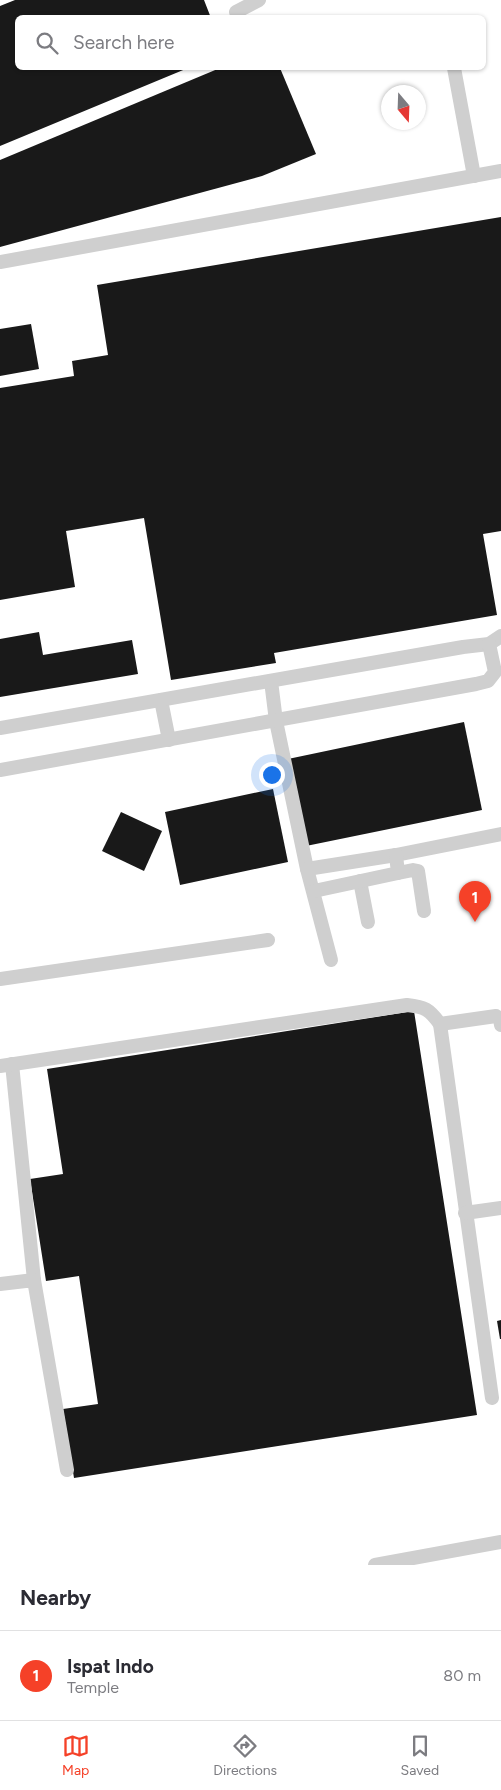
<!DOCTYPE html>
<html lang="en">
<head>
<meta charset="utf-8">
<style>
  :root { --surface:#fff; --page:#f7f7f7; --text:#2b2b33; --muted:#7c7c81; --line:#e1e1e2; --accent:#f54128 }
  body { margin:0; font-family:Figtree,sans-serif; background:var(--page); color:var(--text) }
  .compass { position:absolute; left:381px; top:85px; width:45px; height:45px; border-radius:50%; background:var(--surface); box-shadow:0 1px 4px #0004; rotate:161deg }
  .you { position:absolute; left:271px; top:774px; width:18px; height:18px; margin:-12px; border:4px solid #fff; border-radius:50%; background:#1a73e8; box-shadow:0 0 0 8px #1a73e833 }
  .badge { display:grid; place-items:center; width:32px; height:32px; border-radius:50%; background:var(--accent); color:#fff; font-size:16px; font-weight:700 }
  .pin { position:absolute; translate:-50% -41px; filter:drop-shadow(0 1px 2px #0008) }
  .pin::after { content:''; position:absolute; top:26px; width:18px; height:15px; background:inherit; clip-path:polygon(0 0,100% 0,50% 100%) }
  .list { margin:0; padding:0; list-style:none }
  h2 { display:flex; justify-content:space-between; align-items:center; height:65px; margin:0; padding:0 20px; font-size:21px }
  h2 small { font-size:16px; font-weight:400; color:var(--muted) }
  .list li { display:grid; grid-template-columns:32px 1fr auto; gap:15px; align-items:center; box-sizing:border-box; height:90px; padding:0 20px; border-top:1px solid var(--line) }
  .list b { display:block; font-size:19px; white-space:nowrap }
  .list p { margin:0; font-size:16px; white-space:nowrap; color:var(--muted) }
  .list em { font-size:16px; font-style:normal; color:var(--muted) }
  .icon { flex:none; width:28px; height:28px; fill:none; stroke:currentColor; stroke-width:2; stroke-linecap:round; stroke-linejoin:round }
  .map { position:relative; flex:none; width:501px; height:1565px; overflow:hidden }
  .search { position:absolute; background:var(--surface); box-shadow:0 1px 4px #0004; left:15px; right:15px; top:15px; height:55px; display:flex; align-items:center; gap:12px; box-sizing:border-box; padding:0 18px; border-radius:8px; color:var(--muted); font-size:19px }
  .sheet { height:155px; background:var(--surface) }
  nav { display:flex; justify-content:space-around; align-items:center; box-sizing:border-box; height:70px; border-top:1px solid var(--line); background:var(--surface); font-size:14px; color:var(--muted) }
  nav a { display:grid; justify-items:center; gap:2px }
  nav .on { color:var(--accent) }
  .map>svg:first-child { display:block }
  .building { fill:#191919 }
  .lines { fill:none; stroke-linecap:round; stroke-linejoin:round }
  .service { stroke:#cfcfcf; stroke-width:14 }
</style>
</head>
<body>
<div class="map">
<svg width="501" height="1565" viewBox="0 0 501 1565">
  <rect width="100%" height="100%" fill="#fff"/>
  <g class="building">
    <path d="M15 0H204L211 18H18V68H188L0 146V6Z"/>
    <path d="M220 68H280L316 154 262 176 0 247V160Z"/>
    <path d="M501 217V531L483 534 497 615 274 653 276 663 171 680 144 518 66 531 75 587 0 600V388L74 376 72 361 108 355 97 285Z"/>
    <path d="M31 324 39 369 0 376V329Z"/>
    <path d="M39 632 43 655 132 640 138 674 0 697V639Z"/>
    <path d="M464 722 482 810 306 846 288 759Z"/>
    <path d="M273 789 288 862 180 885 165 812Z"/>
    <path d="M121 812 162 831 144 871 102 851Z"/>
    <path d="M414 1011 477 1415 74 1478 63 1409 98 1404 79 1276 46 1281 30 1179 63 1174 47 1069Z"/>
    <path d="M501 1320V1339H500L497 1321Z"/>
  </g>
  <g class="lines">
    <g class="service">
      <path d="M236 12 259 0"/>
      <path d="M454 68 474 176"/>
      <path d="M0 262 501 171"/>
      <path d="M271 681 276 721 307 869 396 855 501 834"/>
      <path d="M161 700 169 740"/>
      <path d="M0 728 463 647 489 644 501 636"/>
      <path d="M0 770 476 684 488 681 495 672 489 644"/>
      <path d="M307 869 331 960"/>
      <path d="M398 873 413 870 418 871 424 911"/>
      <path d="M360 881 368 922"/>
      <path d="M314 891 398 873 396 855"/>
      <path d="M0 979 268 940"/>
      <path d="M440 1024 492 1398"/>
      <path d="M12 1064 34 1280"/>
      <path d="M0 1066 407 1005C425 1007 429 1009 440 1024L496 1016 500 1019 501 1025"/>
      <path d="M465 1213 501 1208"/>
      <path d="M0 1284 34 1280 67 1470"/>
      <path d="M375 1565 501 1542"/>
    </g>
  </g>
</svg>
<svg class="compass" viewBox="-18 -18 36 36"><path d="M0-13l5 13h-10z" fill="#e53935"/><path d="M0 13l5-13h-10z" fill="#7c7c81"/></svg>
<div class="you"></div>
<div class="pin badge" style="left:475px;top:922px">1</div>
<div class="search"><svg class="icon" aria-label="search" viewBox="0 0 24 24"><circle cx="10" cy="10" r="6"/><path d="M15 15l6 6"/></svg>Search here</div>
</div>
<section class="sheet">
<h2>Nearby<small></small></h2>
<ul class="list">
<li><span class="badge">1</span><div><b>Ispat Indo</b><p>Temple</p></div><em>80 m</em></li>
</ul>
</section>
<nav>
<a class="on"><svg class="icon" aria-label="map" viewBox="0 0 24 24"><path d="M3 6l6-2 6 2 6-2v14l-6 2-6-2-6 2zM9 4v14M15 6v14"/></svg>Map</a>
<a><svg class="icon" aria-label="directions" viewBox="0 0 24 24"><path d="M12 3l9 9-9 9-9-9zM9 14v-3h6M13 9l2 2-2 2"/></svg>Directions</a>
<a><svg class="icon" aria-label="saved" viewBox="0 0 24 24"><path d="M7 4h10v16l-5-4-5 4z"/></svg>Saved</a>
</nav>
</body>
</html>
